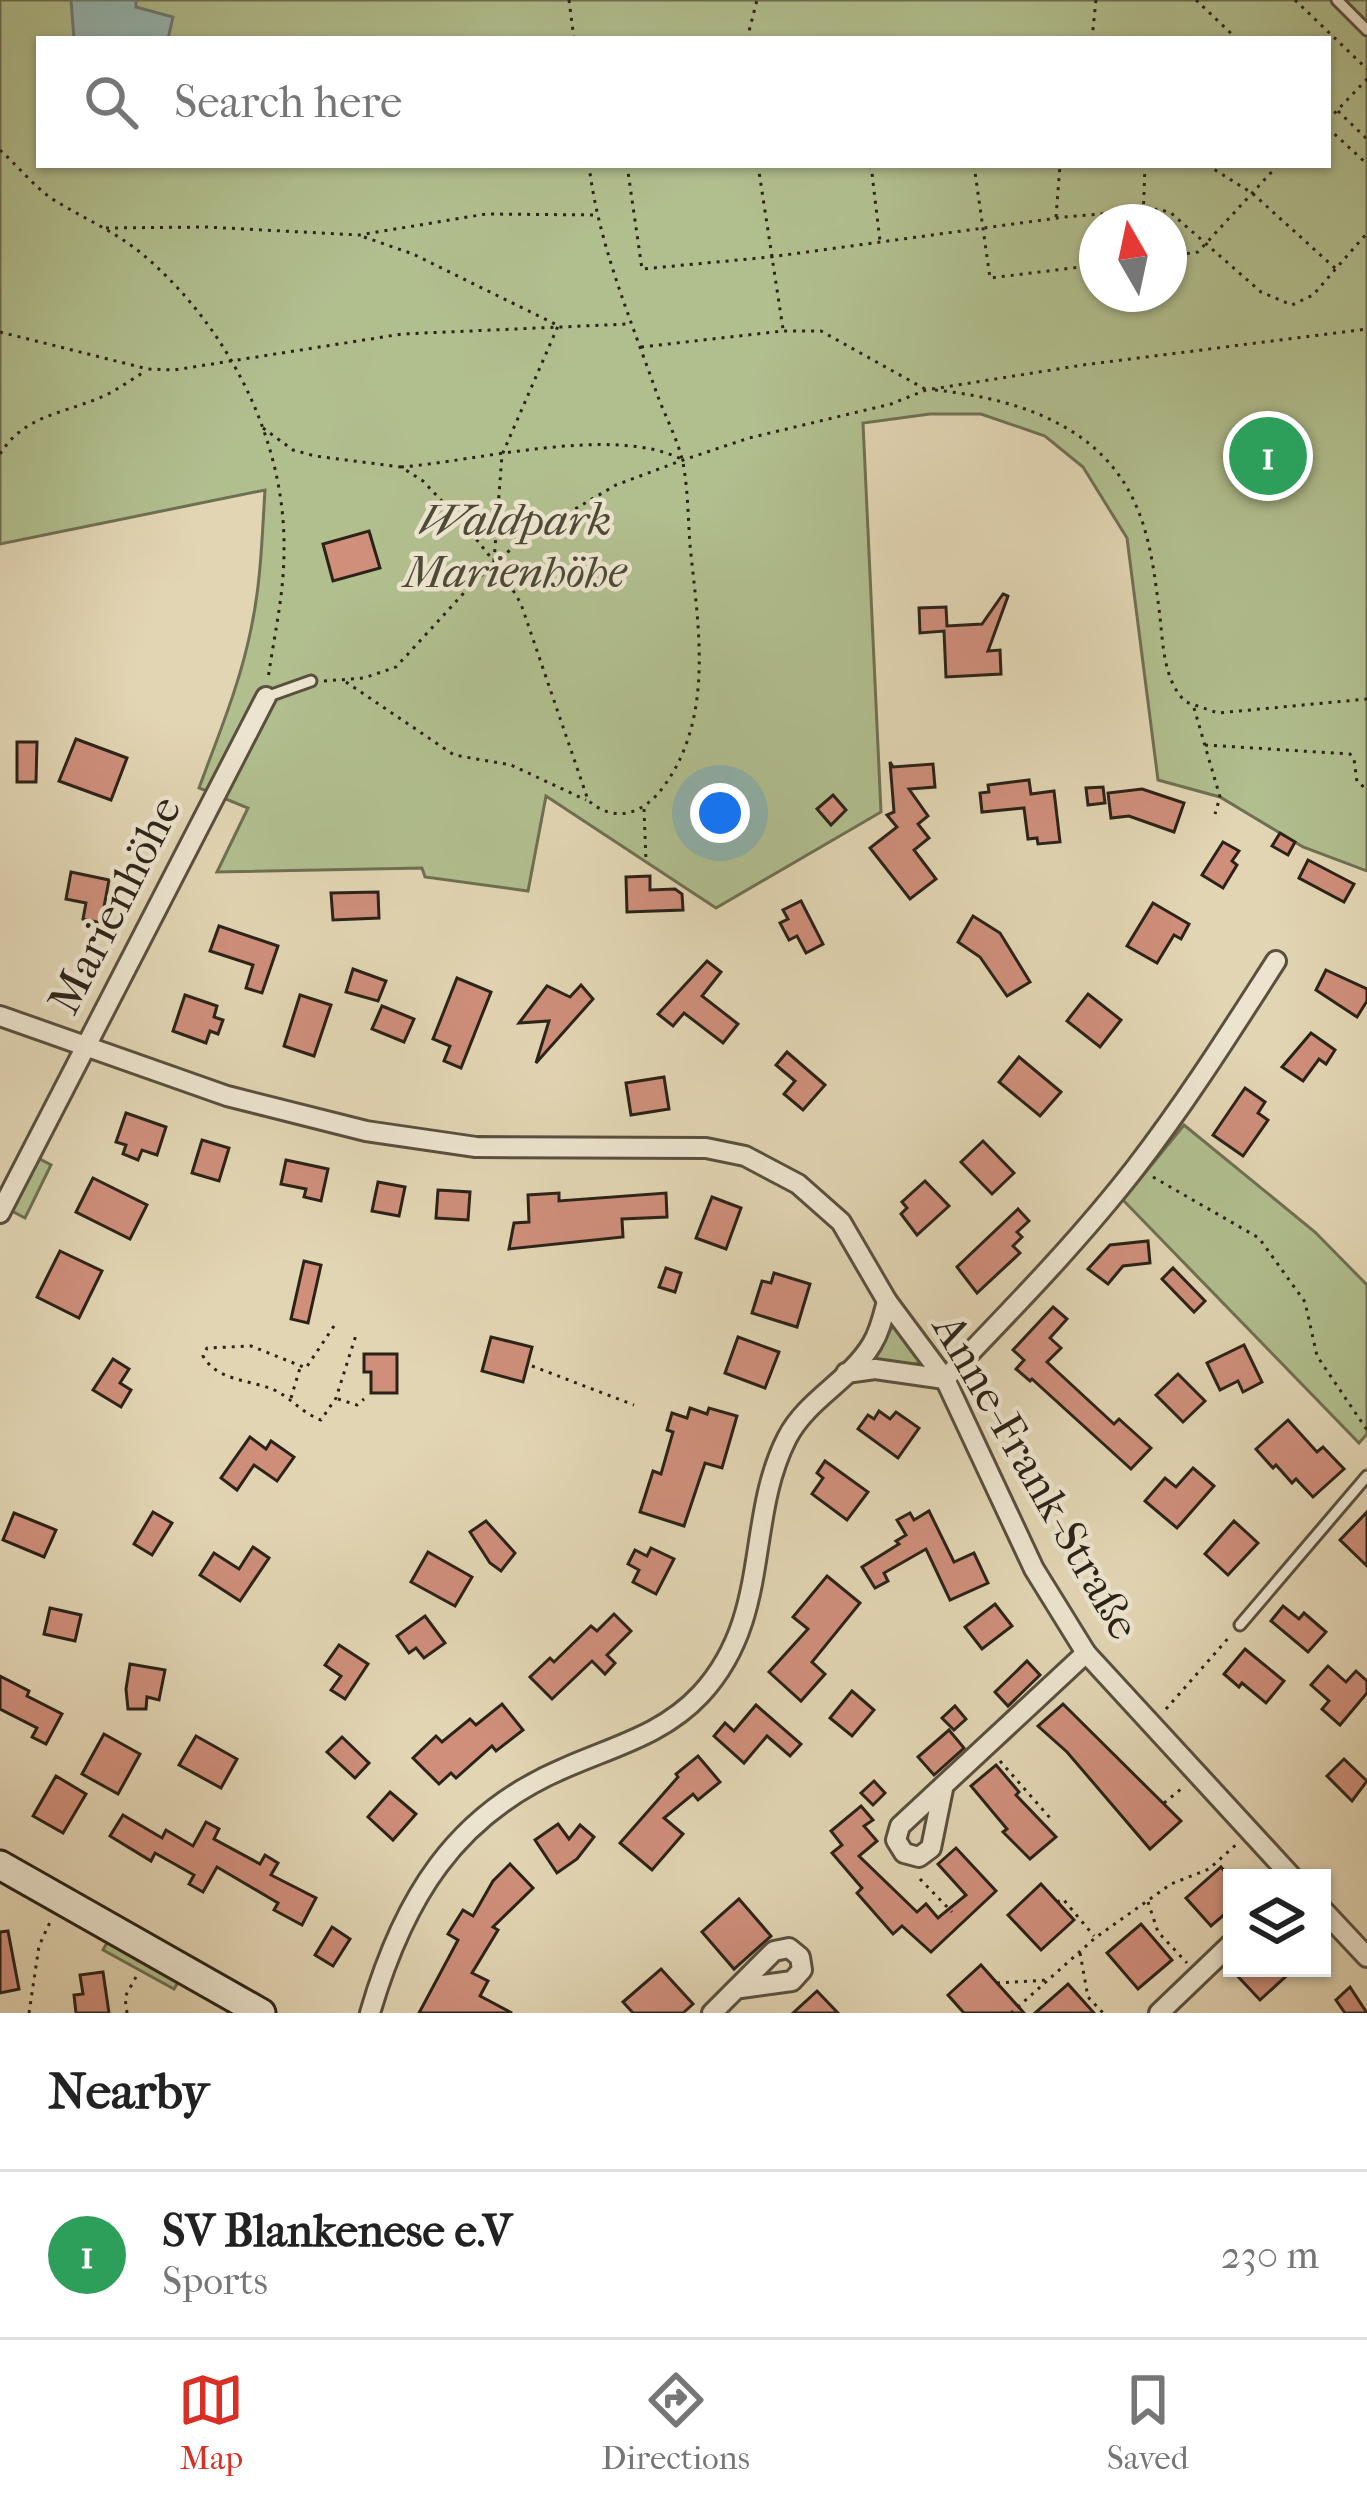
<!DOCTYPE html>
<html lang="en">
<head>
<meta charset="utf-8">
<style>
  :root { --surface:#fff; --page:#f2f2f2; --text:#222; --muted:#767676; --line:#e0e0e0; --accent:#d93025 }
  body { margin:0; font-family:"IM FELL French Canon",serif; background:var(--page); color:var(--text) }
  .controls { position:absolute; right:36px; bottom:36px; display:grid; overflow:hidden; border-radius:0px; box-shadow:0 3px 9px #0004 }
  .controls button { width:108px; height:108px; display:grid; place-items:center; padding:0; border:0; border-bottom:3px solid var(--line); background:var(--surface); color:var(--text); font:60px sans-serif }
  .compass { position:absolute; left:1079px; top:204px; width:108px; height:108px; border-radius:50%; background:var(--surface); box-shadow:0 3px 9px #0004; rotate:351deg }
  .you { position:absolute; left:720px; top:813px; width:42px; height:42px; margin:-30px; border:9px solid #fff; border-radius:50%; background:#1a73e8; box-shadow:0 0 0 18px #1a73e833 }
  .badge { display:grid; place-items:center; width:78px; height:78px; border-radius:50%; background:var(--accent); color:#fff; font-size:39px; font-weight:700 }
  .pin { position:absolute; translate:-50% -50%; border:6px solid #fff; box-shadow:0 3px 12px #0006 }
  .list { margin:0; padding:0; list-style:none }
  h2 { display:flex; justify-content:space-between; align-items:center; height:156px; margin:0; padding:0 48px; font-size:51px }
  h2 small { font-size:39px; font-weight:400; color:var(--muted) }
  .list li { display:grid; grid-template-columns:78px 1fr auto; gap:36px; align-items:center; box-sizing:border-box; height:168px; padding:0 48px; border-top:3px solid var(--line) }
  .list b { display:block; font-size:45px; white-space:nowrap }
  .list p { margin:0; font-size:39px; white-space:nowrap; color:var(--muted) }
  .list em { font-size:39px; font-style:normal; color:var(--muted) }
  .icon { flex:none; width:66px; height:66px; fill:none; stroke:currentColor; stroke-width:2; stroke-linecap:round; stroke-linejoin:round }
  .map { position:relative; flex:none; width:1367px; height:2013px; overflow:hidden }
  .search { position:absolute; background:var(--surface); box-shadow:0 3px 9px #0004; left:36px; right:36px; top:36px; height:132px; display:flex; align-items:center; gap:30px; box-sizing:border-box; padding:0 42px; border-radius:0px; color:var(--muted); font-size:45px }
  .sheet { height:324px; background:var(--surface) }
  nav { display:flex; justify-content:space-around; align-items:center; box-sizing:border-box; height:168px; border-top:3px solid var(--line); background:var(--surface); font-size:33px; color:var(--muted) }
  nav a { display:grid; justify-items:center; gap:6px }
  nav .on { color:var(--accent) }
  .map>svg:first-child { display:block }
  .green { fill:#b1be8e; stroke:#6e7053; stroke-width:3; fill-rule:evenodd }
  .water { fill:#96b8b3; stroke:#6b7c75; stroke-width:3 }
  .building { fill:#cf8f7b; stroke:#2b2318; stroke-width:3 }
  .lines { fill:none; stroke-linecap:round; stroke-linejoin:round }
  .service-casing { stroke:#59503f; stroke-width:15 }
  .minor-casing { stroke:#59503f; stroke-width:24 }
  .secondary-casing { stroke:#2b2318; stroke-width:33 }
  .path { stroke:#2b2318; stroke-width:3; stroke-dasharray:3 6; stroke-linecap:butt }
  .service { stroke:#ece4ce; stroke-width:9 }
  .minor { stroke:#ece4ce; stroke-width:18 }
  .secondary { stroke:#ece4ce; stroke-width:27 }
  .labels { text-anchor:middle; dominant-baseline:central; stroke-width:9; stroke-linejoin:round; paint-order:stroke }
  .park-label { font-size:45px; font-style:italic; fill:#4c4a36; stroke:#ece4ce }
  .street-label { font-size:45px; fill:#2b2318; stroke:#ece4ce }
</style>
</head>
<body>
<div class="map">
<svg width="1367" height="2013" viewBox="0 0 1367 2013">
  <rect width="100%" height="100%" fill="#e2d5b3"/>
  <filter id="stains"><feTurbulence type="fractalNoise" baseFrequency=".00167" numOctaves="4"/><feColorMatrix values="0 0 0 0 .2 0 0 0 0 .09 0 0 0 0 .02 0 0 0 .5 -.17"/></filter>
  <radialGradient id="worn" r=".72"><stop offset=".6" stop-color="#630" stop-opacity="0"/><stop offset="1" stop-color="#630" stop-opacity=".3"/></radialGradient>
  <g class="green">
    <path d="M0 0H1367V871L1303 847 1220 797 1158 780 1127 538 1083 467 1045 436 981 414H930L863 423 881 812 716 908 546 796 528 891 425 877 422 868 217 872 248 808 199 788C218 736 240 684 251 629 261 583 262 537 265 490L0 544ZM39 39H1328V165H39ZM1097 222H1169V294H1097Z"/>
    <path d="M1184 1125 1315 1232 1367 1285V1434L1359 1443 1123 1200Z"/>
    <path d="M38 1158 51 1165 25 1218 12 1211Z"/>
    <path d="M893 1325 923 1364 873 1362Z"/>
    <path d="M109 1939 180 1979 174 1989 103 1950Z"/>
  </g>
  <path class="water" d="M71 0H136V7L173 17 168 39H74Z"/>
  <g class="building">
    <path d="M369 531 380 568 333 581 323 544Z"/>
    <path d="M1003 594 1008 596 988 651 1000 650 1001 674 946 677 944 631 920 633 919 608 946 607 947 626 982 624Z"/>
    <path d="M76 739 127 758 111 800 59 781Z"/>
    <path d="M17 742H37L36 782H17Z"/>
    <path d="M890 762 893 767 933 764 935 787 909 789 928 816 918 824 929 838 914 850 936 879 910 899 870 848 897 827 887 815 894 812Z"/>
    <path d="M1029 780 1031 794 1054 791 1060 842 1038 844 1037 838 1028 839 1024 808 982 812 980 793 989 792 988 785Z"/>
    <path d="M1103 787 1105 803 1088 805 1086 788Z"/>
    <path d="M1142 789 1184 803 1174 832 1129 816 1111 818 1108 793Z"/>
    <path d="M833 795 846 810 831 825 817 809Z"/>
    <path d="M1280 833 1295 842 1288 855 1272 846Z"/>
    <path d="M1223 842 1239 851 1232 861 1237 865 1223 888 1202 875Z"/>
    <path d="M1308 860 1354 884 1344 902 1299 878Z"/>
    <path d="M71 872 109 880 101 923 83 919 86 903 66 899Z"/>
    <path d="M650 876V890L675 889 682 894 683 910 627 912 626 877Z"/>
    <path d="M378 892 379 918 333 920 331 893Z"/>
    <path d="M801 901 823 944 806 953 797 936 789 940 780 923 788 919 783 910Z"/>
    <path d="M1153 903 1189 924 1181 939 1174 935 1157 963 1127 946Z"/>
    <path d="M973 916 1000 933 1030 982 1007 996 980 957 958 942Z"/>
    <path d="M219 926 278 946 262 993 246 988 253 965 210 951Z"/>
    <path d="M707 961 721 972 702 996 738 1024 723 1043 684 1013 673 1026 658 1014Z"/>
    <path d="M353 969 386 981 378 1001 346 992Z"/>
    <path d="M1326 970 1367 989V1001L1357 1017 1316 990Z"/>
    <path d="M457 978 491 992 461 1068 444 1061 450 1046 433 1039Z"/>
    <path d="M581 985 593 999 536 1063 549 1021 519 1023 547 986 570 997Z"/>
    <path d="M1088 994 1121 1020 1100 1047 1067 1021Z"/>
    <path d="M185 995 217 1006 214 1017 223 1020 218 1034 210 1031 206 1043 173 1031Z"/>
    <path d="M300 995 331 1005 314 1056 284 1046Z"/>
    <path d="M382 1006 414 1019 404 1042 372 1029Z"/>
    <path d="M1311 1033 1335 1050 1326 1064 1319 1059 1303 1081 1282 1067Z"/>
    <path d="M787 1052 825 1085 803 1110 784 1094 795 1081 776 1065Z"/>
    <path d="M1019 1057 1061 1092 1040 1116 999 1082Z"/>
    <path d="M664 1077 669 1109 631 1115 626 1083Z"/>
    <path d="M1245 1088 1265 1102 1258 1113 1268 1120 1243 1156 1213 1135Z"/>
    <path d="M126 1113 166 1127 157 1155 142 1150 138 1160 123 1154 126 1145 116 1142Z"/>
    <path d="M202 1140 229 1148 219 1181 192 1173Z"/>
    <path d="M983 1141 1014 1173 992 1194 961 1162Z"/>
    <path d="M286 1160 328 1169 321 1201 304 1197 306 1189 281 1184Z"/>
    <path d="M93 1178 147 1205 130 1239 76 1212Z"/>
    <path d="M925 1181 949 1206 917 1235 901 1214 907 1208 902 1202Z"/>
    <path d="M378 1182 405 1187 399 1216 372 1211Z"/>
    <path d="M438 1190 470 1192 468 1220 436 1218Z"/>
    <path d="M559 1193V1201L666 1193 667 1217 622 1219 623 1237 509 1249 514 1223 529 1222 528 1195Z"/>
    <path d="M712 1197 741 1208 726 1249 696 1238Z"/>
    <path d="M1018 1209 1029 1221 1017 1232 1022 1237 1013 1246 1020 1253 977 1293 957 1267Z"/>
    <path d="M1148 1241 1150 1263 1123 1266 1108 1284 1088 1269 1110 1245Z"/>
    <path d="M60 1251 102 1271 79 1318 37 1297Z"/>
    <path d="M304 1261 321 1265 308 1323 291 1319Z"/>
    <path d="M666 1268 681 1273 675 1292 659 1287Z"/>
    <path d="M1173 1268 1205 1301 1194 1312 1162 1279Z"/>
    <path d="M774 1273 810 1284 797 1327 752 1313 762 1281 771 1283Z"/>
    <path d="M1053 1307 1067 1319 1050 1338 1061 1348 1047 1362 1114 1424 1119 1419 1151 1448 1131 1469 1032 1379 1030 1381 1016 1369 1024 1360 1013 1350Z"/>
    <path d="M491 1337 532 1347 523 1382 482 1371Z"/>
    <path d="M738 1337 779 1352 765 1388 725 1373Z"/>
    <path d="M1244 1345 1262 1382 1243 1392 1238 1381 1220 1390 1207 1363Z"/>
    <path d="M364 1354H397V1393H371V1372H364Z"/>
    <path d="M113 1359 129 1369 120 1383 131 1390 121 1407 93 1390Z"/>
    <path d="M1178 1374 1205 1401 1183 1422 1156 1395Z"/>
    <path d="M690 1408 707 1414 709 1408 737 1416 722 1468 705 1463 684 1526 640 1512 653 1471 661 1474 673 1432 667 1430 672 1413 687 1418Z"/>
    <path d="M879 1411 890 1419 896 1412 919 1428 898 1458 858 1429 868 1415 874 1419Z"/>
    <path d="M1288 1420 1317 1452 1323 1447 1344 1469 1313 1497 1296 1479 1292 1483 1276 1465 1273 1468 1256 1449Z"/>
    <path d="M250 1437 266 1449 271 1441 294 1457 277 1481 254 1465 237 1490 221 1478Z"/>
    <path d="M825 1461 868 1492 847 1520 812 1494 823 1478 817 1473Z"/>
    <path d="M1193 1468 1214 1486 1177 1528 1145 1501 1165 1478 1176 1487Z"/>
    <path d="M929 1511 954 1562 974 1553 988 1583 950 1600 926 1549 884 1573 888 1581 875 1588 862 1567 899 1544 896 1541 906 1535 897 1520 910 1513 914 1520Z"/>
    <path d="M153 1512 172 1523 152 1555 134 1544Z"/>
    <path d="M1367 1512V1566L1340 1540Z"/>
    <path d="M14 1513 56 1530 44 1557 3 1540Z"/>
    <path d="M486 1521 515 1553 501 1571 490 1563 470 1532Z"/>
    <path d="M1234 1521 1258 1543 1228 1575 1205 1554Z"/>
    <path d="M253 1547 269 1558 240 1601 200 1575 214 1553 239 1569Z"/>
    <path d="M651 1548 674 1559 656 1594 633 1582 639 1570 628 1564 635 1550 647 1556Z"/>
    <path d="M428 1552 472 1577 455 1606 411 1582Z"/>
    <path d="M827 1576 860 1603 812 1662 825 1674 801 1701 769 1672 808 1629 793 1617Z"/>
    <path d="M995 1604 1012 1626 982 1649 965 1627Z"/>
    <path d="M1283 1606 1299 1619 1304 1613 1326 1632 1308 1652 1271 1621Z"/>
    <path d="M50 1608 81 1615 75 1641 44 1634Z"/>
    <path d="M614 1614 631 1631 607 1655 615 1663 605 1674 592 1661 552 1699 530 1677 550 1658 554 1662 591 1626 597 1631Z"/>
    <path d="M425 1616 445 1643 424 1658 416 1648 409 1653 397 1636Z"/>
    <path d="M339 1645 368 1664 345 1699 331 1690 341 1676 325 1665Z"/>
    <path d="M1245 1649 1284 1681 1266 1703 1242 1683 1239 1687 1224 1674Z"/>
    <path d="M1027 1661 1040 1675 1008 1706 995 1692Z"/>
    <path d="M130 1664 165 1670 159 1700 147 1697 146 1709H128L126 1689Z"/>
    <path d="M1328 1666 1346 1682 1356 1671 1367 1681V1693L1340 1725 1322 1709 1329 1701 1311 1685Z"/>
    <path d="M0 1676 29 1691 27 1696 62 1714 46 1744 32 1737 37 1728 0 1709Z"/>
    <path d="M852 1691 874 1710 852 1736 830 1718Z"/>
    <path d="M502 1704 523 1730 496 1751 492 1746 456 1778 451 1773 439 1784 413 1758 436 1736 442 1742 470 1719 476 1725Z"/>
    <path d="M1063 1704 1181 1821 1150 1849 1067 1752 1038 1726Z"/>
    <path d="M756 1705 801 1744 790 1756 767 1736 744 1763 714 1736 725 1723 734 1731Z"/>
    <path d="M955 1706 966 1719 954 1730 942 1718Z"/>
    <path d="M949 1730 964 1748 934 1775 918 1757Z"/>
    <path d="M104 1734 140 1754 118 1794 82 1774Z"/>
    <path d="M196 1736 237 1759 221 1788 179 1765Z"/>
    <path d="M342 1737 369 1763 355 1778 327 1752Z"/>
    <path d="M698 1756 720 1782 698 1800 693 1794 664 1818 683 1834 652 1870 620 1843 678 1777 676 1774Z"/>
    <path d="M1344 1759 1367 1781 1352 1801 1327 1776Z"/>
    <path d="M996 1765 1019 1792 1016 1795 1056 1837 1030 1859 1003 1832 1007 1829 971 1786Z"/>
    <path d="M56 1776 86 1794 63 1833 33 1816Z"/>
    <path d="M874 1781 885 1793 873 1805 861 1793Z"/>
    <path d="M390 1792 416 1814 393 1840 368 1817Z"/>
    <path d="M861 1806 873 1820 864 1826 877 1841 859 1856 917 1912 926 1904 938 1918 966 1895 938 1864 956 1848 996 1891 931 1952 902 1926 893 1934 857 1893 862 1888 832 1853 842 1845 831 1831Z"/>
    <path d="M123 1815 162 1838 166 1830 193 1846 206 1822 219 1829 214 1839 260 1864 265 1855 278 1863 271 1875 316 1898 302 1925 274 1910 278 1903 217 1867 203 1892 189 1884 194 1875 155 1853 151 1861 110 1836Z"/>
    <path d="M558 1824 569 1839 580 1825 594 1837 577 1859 557 1873 535 1840Z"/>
    <path d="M510 1864 533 1888 493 1927 498 1930 472 1973 488 1981 480 1996 512 2013H419L458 1940 448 1934 463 1910 473 1916 493 1881Z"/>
    <path d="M1221 1867 1232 1880V1908L1211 1926 1186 1898Z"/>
    <path d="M1041 1884 1074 1920 1041 1950 1008 1915Z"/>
    <path d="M739 1899 771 1936 734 1969 702 1932Z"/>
    <path d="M1141 1924 1172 1960 1138 1989 1107 1953Z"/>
    <path d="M332 1927 350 1939 333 1966 315 1955Z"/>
    <path d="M8 1931 19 1989 0 1993V1932Z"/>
    <path d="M981 1965 997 1983 1024 2013H964L948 1995Z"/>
    <path d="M1230 1968H1295L1260 2000Z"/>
    <path d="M661 1969 693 2004 683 2013H633L623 2002Z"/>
    <path d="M103 1972 109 2013H76L74 1995 83 1994 80 1975Z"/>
    <path d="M1068 1984 1094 2013H1035Z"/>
    <path d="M1350 1987 1367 2013H1345L1336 2000Z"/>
    <path d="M817 1991 838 2013H793Z"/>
  </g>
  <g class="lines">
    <g class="service-casing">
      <g id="service">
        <path d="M1337 0 1367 30"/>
        <path d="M266 697 311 681"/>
        <path d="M1240 1625 1367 1476"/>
      </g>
    </g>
    <g class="minor-casing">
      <g id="minor">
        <path d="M0 1016 227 1096 366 1131 476 1147 706 1148 745 1156 798 1184 841 1222 887 1301 945 1379 1034 1569 1086 1653 1293 1878"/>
        <path d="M0 1213 266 697"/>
        <path d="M846 1373 875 1369 945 1379"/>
        <path d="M945 1379C1011 1310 1078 1242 1136 1167 1187 1101 1231 1031 1276 961"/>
        <path d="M943 1789 931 1848 919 1857 904 1853 896 1840 900 1826 1086 1653"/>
        <path d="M1322 1909 1367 1957"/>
        <path d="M370 2013C403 1900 454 1814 567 1767 615 1746 664 1734 701 1694 772 1617 745 1520 787 1438 807 1399 850 1381 872 1344 880 1331 883 1316 887 1301"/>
        <path d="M712 2013 774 1951 789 1948 800 1957 802 1970 792 1981 741 1988"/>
        <path d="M1159 2013 1232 1943"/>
      </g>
    </g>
    <g class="secondary-casing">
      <path id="secondary" d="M0 1865 261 2013"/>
    </g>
    <g class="path">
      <path d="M569 0 574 39"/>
      <path d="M1196 0 1237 39"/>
      <path d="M1295 0 1367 69"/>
      <path d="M747 39 757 0"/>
      <path d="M1092 39 1096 0"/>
      <path d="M1338 111 1367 139"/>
      <path d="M1328 120 1367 79"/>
      <path d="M1328 128 1367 164"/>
      <path d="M0 150C18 166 34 187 54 200 83 218 114 231 141 253 226 324 286 438 284 551 284 595 274 636 268 679"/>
      <path d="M627 165 642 269 770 257 1065 217 1159 209 1171 213 1261 292 1292 305 1313 295 1367 233"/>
      <path d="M758 165 783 329"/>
      <path d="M871 165 880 241"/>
      <path d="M974 165 990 278 1097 265"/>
      <path d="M1207 165 1252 193 1336 269"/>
      <path d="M1056 217 1060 165"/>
      <path d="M1143 222 1145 165"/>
      <path d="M106 228 206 227 359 235 486 214 599 215"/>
      <path d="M364 237 413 254 557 325"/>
      <path d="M1169 256 1198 252 1278 165"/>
      <path d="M0 332 148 369 174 370 402 334 628 324"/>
      <path d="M641 347 783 331H821L925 389"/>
      <path d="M935 390C1012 398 1098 423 1134 501 1151 537 1155 578 1160 617 1163 645 1164 682 1186 702L1218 713 1367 699"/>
      <path d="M263 428 293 450 315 456 401 467 423 481 469 530 503 573 521 604 588 800C615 825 645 813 664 786 715 716 698 625 690 545 688 518 688 489 683 463 678 440 665 416 657 394 631 320 598 243 589 165"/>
      <path d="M0 454C23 417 59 414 97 399 115 392 130 380 146 371"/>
      <path d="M401 467C477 461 614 425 681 459"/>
      <path d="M494 561 502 455 558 326"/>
      <path d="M324 681 364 678 396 667 473 583 520 541 616 485 683 460 749 438 891 404 926 390 1083 365 1367 329"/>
      <path d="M346 682 454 755 511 765 586 800"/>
      <path d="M1194 708 1220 797 1215 814"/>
      <path d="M1205 745 1350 754 1354 759 1357 782 1367 789"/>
      <path d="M644 809 646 861"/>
      <path d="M1153 1177 1259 1238 1305 1302 1317 1356 1367 1430"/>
      <path d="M334 1326 306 1368 251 1346 207 1348 203 1356C216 1380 249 1380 272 1389 291 1397 300 1412 321 1420L336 1398 356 1335"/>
      <path d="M532 1366 634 1405"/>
      <path d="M291 1398 300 1368"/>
      <path d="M338 1399 357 1405 364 1399"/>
      <path d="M1166 1709 1231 1635"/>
      <path d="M1000 1761 1050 1818"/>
      <path d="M1164 1803 1181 1789"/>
      <path d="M920 1879 952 1912"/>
      <path d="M1057 1902 1063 1899 1094 1936"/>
      <path d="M1148 1902 1158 1932 1187 1963"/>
      <path d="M1080 1953 1088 1997 1103 2013"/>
      <path d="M997 1983 1048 1980"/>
      <path d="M29 2013 39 1946 50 1922"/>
      <path d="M127 2013 125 1997 137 1975"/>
      <path d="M1011 2013 1095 1938 1171 1884 1209 1869 1238 1843"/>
    </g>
    <use href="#service" class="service"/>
    <use href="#minor" class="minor"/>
    <use href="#secondary" class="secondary"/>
  </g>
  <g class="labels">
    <g class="park-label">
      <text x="515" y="520">Waldpark<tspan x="515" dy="52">Marienhöhe</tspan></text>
    </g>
    <g class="street-label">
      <text transform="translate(115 905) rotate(-63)">Marienhöhe</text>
      <text transform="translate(1036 1477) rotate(60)">Anne-Frank-Straße</text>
    </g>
  </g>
  <rect width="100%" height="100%" filter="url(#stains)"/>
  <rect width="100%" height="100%" fill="url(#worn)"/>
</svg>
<div class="controls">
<button><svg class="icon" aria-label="layers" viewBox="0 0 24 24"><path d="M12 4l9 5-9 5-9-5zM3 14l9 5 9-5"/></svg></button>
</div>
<svg class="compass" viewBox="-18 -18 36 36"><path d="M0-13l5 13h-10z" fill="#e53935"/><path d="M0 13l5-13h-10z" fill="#767676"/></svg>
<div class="you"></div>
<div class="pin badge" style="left:1268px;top:456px;background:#2e9e5b">1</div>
<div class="search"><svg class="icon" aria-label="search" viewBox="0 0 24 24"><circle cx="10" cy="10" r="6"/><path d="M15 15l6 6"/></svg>Search here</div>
</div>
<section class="sheet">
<h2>Nearby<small></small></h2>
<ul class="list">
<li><span class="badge" style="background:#2e9e5b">1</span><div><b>SV Blankenese e.V</b><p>Sports</p></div><em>230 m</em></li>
</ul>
</section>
<nav>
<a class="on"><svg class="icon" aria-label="map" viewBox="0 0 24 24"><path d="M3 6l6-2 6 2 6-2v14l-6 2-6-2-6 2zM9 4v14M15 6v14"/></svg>Map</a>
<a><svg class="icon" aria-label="directions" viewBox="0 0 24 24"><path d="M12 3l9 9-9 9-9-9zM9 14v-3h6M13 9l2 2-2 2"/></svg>Directions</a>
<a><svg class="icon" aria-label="saved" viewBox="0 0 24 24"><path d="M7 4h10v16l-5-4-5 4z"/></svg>Saved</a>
</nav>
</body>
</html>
